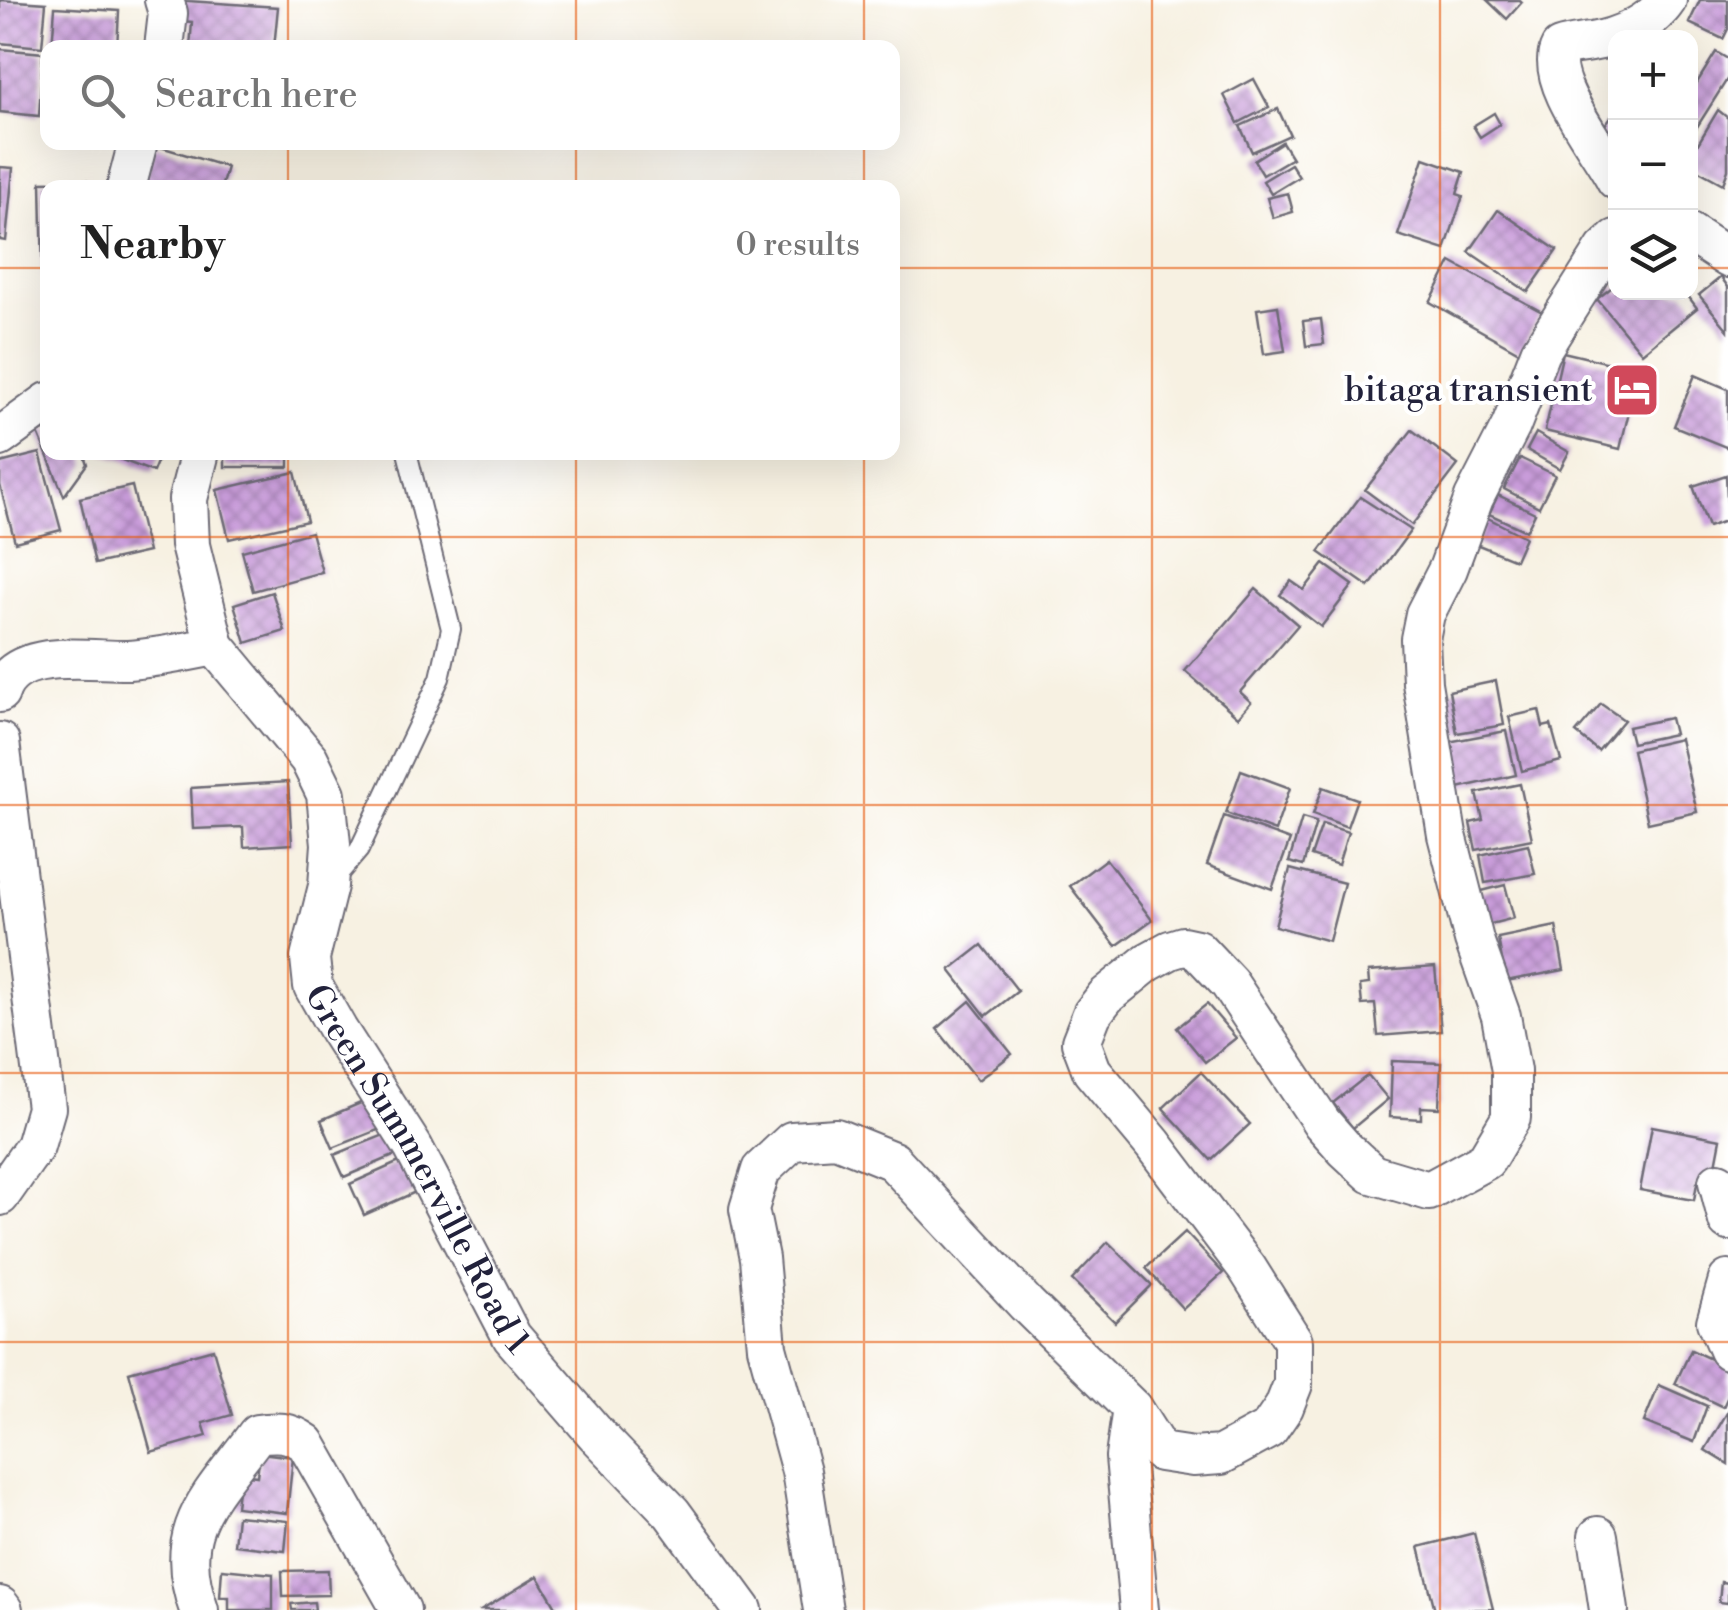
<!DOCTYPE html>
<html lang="en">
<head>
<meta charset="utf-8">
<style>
  :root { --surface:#fff; --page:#f6f6f6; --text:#222; --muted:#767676; --line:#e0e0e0 }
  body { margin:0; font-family:"Libre Bodoni",serif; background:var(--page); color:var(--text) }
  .controls { position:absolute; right:30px; top:30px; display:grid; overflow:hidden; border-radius:20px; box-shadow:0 10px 40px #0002 }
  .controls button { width:90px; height:90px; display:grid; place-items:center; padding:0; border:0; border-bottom:2px solid var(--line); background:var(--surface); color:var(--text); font:50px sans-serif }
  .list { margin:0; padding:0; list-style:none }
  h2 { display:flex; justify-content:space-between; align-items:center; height:130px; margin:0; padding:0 40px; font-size:42px }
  h2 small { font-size:32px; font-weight:400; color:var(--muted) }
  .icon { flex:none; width:55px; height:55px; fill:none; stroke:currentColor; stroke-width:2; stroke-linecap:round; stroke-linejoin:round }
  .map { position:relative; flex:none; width:1728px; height:1610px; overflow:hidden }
  .search { position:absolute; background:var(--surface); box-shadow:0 10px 40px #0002; left:40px; top:40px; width:860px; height:110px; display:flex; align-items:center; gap:25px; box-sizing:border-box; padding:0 35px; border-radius:20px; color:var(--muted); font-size:38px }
  .panel { position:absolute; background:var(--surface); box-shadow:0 10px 40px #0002; left:40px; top:180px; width:860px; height:280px; border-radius:20px }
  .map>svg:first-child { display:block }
  .building { fill:url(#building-cross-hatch) }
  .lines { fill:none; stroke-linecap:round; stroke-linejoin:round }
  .service-casing { stroke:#6d6a75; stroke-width:22 }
  .minor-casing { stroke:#6d6a75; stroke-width:42 }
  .service { stroke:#fff; stroke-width:18 }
  .minor { stroke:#fff; stroke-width:38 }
  .grid { fill:none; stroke:#e8590c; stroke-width:2.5; stroke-opacity:0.55 }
  .labels { text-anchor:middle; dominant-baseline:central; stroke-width:8; stroke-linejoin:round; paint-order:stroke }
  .poi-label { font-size:35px; fill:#22223b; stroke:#fff; text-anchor:end }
  .street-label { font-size:35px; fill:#22223b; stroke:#fff }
</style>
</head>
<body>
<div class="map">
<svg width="1728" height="1610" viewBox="0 0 1728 1610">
  <defs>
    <pattern id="building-cross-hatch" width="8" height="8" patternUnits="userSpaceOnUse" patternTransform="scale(2.5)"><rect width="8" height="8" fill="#c99cda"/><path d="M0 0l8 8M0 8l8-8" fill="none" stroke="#a37fb2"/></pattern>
  </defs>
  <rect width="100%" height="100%" fill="#fff"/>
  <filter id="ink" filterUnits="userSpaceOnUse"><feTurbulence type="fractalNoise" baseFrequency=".01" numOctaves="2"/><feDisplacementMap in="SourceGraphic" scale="20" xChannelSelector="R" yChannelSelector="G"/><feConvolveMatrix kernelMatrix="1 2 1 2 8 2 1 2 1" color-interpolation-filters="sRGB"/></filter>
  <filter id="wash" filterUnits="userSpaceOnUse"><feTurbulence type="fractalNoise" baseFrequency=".0048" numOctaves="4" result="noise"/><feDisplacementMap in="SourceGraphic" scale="40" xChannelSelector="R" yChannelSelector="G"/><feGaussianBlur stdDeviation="2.25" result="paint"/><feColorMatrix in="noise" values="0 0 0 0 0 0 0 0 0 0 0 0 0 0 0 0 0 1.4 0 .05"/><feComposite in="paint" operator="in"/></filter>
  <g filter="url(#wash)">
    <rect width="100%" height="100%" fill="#f7f1e2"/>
    <g id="blocks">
      <g class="building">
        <path d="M0 0 46 3 42 47 0 43Z"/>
        <path d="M173 0 278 7 274 48H190L192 22 171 20Z"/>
        <path d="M1487 0H1520L1522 2 1507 19Z"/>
        <path d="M1700 0H1728V29L1723 39 1689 23Z"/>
        <path d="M55 7 119 11 117 48H52Z"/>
        <path d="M0 49 43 53 39 116 0 112Z"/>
        <path d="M1716 52 1728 59V78L1690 138V94Z"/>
        <path d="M1254 79 1269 107 1238 123 1224 95Z"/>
        <path d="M1278 109 1290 135 1252 152 1240 126Z"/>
        <path d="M1616 110V144L1599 133Z"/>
        <path d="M1718 110 1728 118V170L1723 184 1690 166V157Z"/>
        <path d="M1494 113 1500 124 1480 137 1473 126Z"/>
        <path d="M1282 142 1292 158 1263 175 1254 160Z"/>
        <path d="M154 145 227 167 221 188H142Z"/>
        <path d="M1424 158 1464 172 1457 194 1463 196 1445 250 1398 235Z"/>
        <path d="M1291 164 1299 177 1271 194 1263 181Z"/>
        <path d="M0 167 13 168 6 241 0 240Z"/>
        <path d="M87 181V188H48V277H43L41 182Z"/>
        <path d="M1288 193 1293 212 1273 218 1267 198Z"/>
        <path d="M1498 210 1557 250 1528 292 1469 252Z"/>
        <path d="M1451 262 1542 312 1519 352 1430 302Z"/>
        <path d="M1721 277 1728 287V330L1699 295Z"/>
        <path d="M1616 284V292H1685L1697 308 1642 353 1597 299Z"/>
        <path d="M1278 306 1285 351 1264 354 1257 309Z"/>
        <path d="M1321 319 1324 344 1306 346 1303 321Z"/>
        <path d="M1563 352 1639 370 1620 449 1545 431Z"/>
        <path d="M1695 375 1728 389V448L1674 426Z"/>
        <path d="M48 428V452H83L87 464 64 496 38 433Z"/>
        <path d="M1412 430 1458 465 1412 525 1365 490Z"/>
        <path d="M1536 433 1569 452 1560 469 1527 450Z"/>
        <path d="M101 452H161L153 472Z"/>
        <rect x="225" y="452" width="64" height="15"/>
        <path d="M40 453 61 530 15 542 0 485V463Z"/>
        <path d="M1520 458 1555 475 1539 507 1504 489Z"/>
        <path d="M295 472 307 521 229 539 217 490Z"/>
        <path d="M1726 475 1728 520 1708 527 1693 486Z"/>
        <path d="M132 486 148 552 95 564 80 498Z"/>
        <path d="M1498 495 1535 513 1526 531 1489 514Z"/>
        <path d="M1360 497 1411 530 1369 587 1319 552Z"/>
        <path d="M1488 518 1525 537 1515 560 1476 544Z"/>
        <path d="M311 532 322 572 253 591 242 551Z"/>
        <path d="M1324 564 1353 585 1321 627 1280 595 1291 581 1304 590Z"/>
        <path d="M1256 589 1298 625 1240 692 1251 702 1238 717 1185 671Z"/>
        <path d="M272 592 285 631 246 643 234 604Z"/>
        <path d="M1496 681 1504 725 1457 733 1449 691Z"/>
        <path d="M1601 704 1624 720 1598 751 1576 733Z"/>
        <path d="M1539 710 1543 727 1551 725 1561 761 1522 771 1509 717Z"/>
        <path d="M1670 718 1674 734 1632 743 1628 727Z"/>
        <path d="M1506 731 1516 775 1458 788 1448 742Z"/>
        <path d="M1680 739 1697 812 1648 823 1632 750Z"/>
        <path d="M1241 770 1290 788 1275 831 1226 813Z"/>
        <path d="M288 782 292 844 244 847 243 827 193 829 191 788Z"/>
        <path d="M1520 784 1532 839 1476 850 1470 823 1483 820 1477 793Z"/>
        <path d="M1323 787 1357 799 1347 827 1313 814Z"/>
        <path d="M1224 816 1290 840 1272 889 1207 865Z"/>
        <path d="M1302 818 1316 822 1303 866 1289 862Z"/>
        <path d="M1322 824 1348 832 1338 865 1311 856Z"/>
        <path d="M1528 844 1535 874 1485 883 1480 855Z"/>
        <path d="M1106 859 1152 920 1116 946 1070 886Z"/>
        <path d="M1290 869 1344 883 1329 941 1275 926Z"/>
        <path d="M1505 885 1514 918 1487 925 1478 892Z"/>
        <path d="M1556 926 1564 970 1506 981 1498 938Z"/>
        <path d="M982 945 1018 991 986 1016 950 970Z"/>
        <path d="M1435 967 1441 1031 1378 1036 1375 1004 1362 1005 1360 985 1369 984 1368 972Z"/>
        <path d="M970 1001 1012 1054 978 1080 937 1029Z"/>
        <path d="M1207 1004 1236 1038 1205 1062 1177 1028Z"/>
        <path d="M1392 1061 1441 1063 1439 1108 1421 1107V1119L1390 1117Z"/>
        <path d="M1201 1072 1250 1124 1211 1160 1163 1108Z"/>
        <path d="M1368 1075 1388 1099 1353 1128 1333 1103Z"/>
        <path d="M370 1099 383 1128 333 1148 321 1120Z"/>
        <path d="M1652 1126 1721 1139 1712 1186 1697 1183 1694 1200 1640 1190Z"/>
        <path d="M389 1133 398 1154 344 1177 334 1155Z"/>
        <path d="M406 1159 420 1190 364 1215 350 1184Z"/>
        <path d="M1185 1232 1223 1273 1183 1309 1146 1268Z"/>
        <path d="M1108 1242 1152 1285 1115 1322 1072 1280Z"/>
        <path d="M213 1349 232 1415 203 1423 207 1436 151 1452 129 1372Z"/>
        <path d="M1691 1350 1728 1367V1396L1723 1407 1675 1384Z"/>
        <path d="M1659 1385 1707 1406 1694 1442 1644 1422Z"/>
        <path d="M1728 1411V1464L1705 1450Z"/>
        <path d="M260 1453 293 1457 287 1513 236 1507 240 1474 257 1476Z"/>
        <path d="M237 1516 288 1521 285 1551 234 1545Z"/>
        <path d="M1474 1533 1493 1609 1435 1610 1419 1547Z"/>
        <path d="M222 1569 273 1574V1610H229V1597H220Z"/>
        <path d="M328 1570 329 1595 283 1596 282 1571Z"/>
        <path d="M538 1576 558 1610H482Z"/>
        <path d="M1721 1582 1728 1583V1603L1719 1602Z"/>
        <path d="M314 1602 315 1610H292L291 1604Z"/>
      </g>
    </g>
  </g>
  <g filter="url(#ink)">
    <use href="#blocks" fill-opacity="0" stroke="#6d6a75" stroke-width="2.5"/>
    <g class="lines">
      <g class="service-casing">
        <path id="service" d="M335 878 359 850 440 678 451 629 407 452"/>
      </g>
      <g class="minor-casing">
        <g id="minor">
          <path d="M164 48 168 13 164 0"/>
          <path d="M1616 180C1601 150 1543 80 1560 48 1571 44 1580 44 1591 42 1618 38 1652 23 1667 0"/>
          <path d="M126 188 138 142"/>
          <path d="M1690 233 1728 258"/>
          <path d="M0 437 48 402"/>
          <path id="s1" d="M200 452 188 499 190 545 215 646 309 759 326 794 331 844 328 886 310 958 313 986 338 1030 413 1147 512 1337 596 1434 672 1513 743 1610"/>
          <path d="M0 693C13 646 91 661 128 660 157 658 186 652 215 646"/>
          <path d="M0 742 46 1108 35 1146 0 1196"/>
          <path d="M1718 1182 1728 1221"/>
          <path d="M1728 1280 1716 1322 1728 1350"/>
          <path d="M1132 1408 1125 1457 1139 1610"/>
          <path d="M1598 1536 1609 1610"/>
          <path d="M0 1606 3 1610"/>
          <path d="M199 1610C169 1528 212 1496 257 1434 277 1431 289 1431 306 1443L401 1610"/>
          <path d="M823 1610 801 1471 767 1347 759 1258 749 1209 761 1170 792 1141 836 1138 893 1161 1026 1304 1132 1408 1160 1452 1193 1457 1221 1455 1269 1429 1284 1407 1293 1384V1341L1247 1268 1153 1144 1092 1071 1081 1042 1092 1014 1106 996 1148 962 1170 950 1183 946 1197 949 1229 983 1322 1123 1345 1149 1372 1174 1429 1191 1486 1160 1511 1118V1071L1501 1016 1474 940 1447 835 1422 683 1420 639 1425 614 1448 569 1474 498 1511 426 1540 352 1605 249 1616 239"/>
        </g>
      </g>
      <use href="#service" class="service"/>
      <use href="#minor" class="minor"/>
    </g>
  </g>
  <path class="grid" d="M288 0V48M576 0V48M864 0V48M1152 0V1610M1440 0V1610M288 142V188M576 142V188M864 142V188M0 268H48M892 268H1616M1690 268H1728M288 452V1610M576 452V1610M864 452V1610M0 537H1728M0 805H1728M0 1073H1728M0 1342H1728"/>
  <defs>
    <g id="hotel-square" transform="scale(2.875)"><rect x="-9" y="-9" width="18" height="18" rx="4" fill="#d1495b" stroke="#fff"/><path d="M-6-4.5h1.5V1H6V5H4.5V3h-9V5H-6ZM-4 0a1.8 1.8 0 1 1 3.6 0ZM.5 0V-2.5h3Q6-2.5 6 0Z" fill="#fff"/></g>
  </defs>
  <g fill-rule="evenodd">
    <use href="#hotel-square" x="1632" y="390"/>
  </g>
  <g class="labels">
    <g class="poi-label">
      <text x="1593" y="390">bitaga transient</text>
    </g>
    <g class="street-label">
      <text stroke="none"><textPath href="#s1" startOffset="790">Green Summerville Road 1</textPath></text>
    </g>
  </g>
</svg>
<div class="controls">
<button>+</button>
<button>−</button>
<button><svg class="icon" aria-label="layers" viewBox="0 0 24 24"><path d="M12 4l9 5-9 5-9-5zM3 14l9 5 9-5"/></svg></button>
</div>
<div class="search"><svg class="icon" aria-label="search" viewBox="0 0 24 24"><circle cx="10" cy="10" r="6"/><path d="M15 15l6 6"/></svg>Search here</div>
<section class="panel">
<h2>Nearby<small>0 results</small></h2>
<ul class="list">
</ul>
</section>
</div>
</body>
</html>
